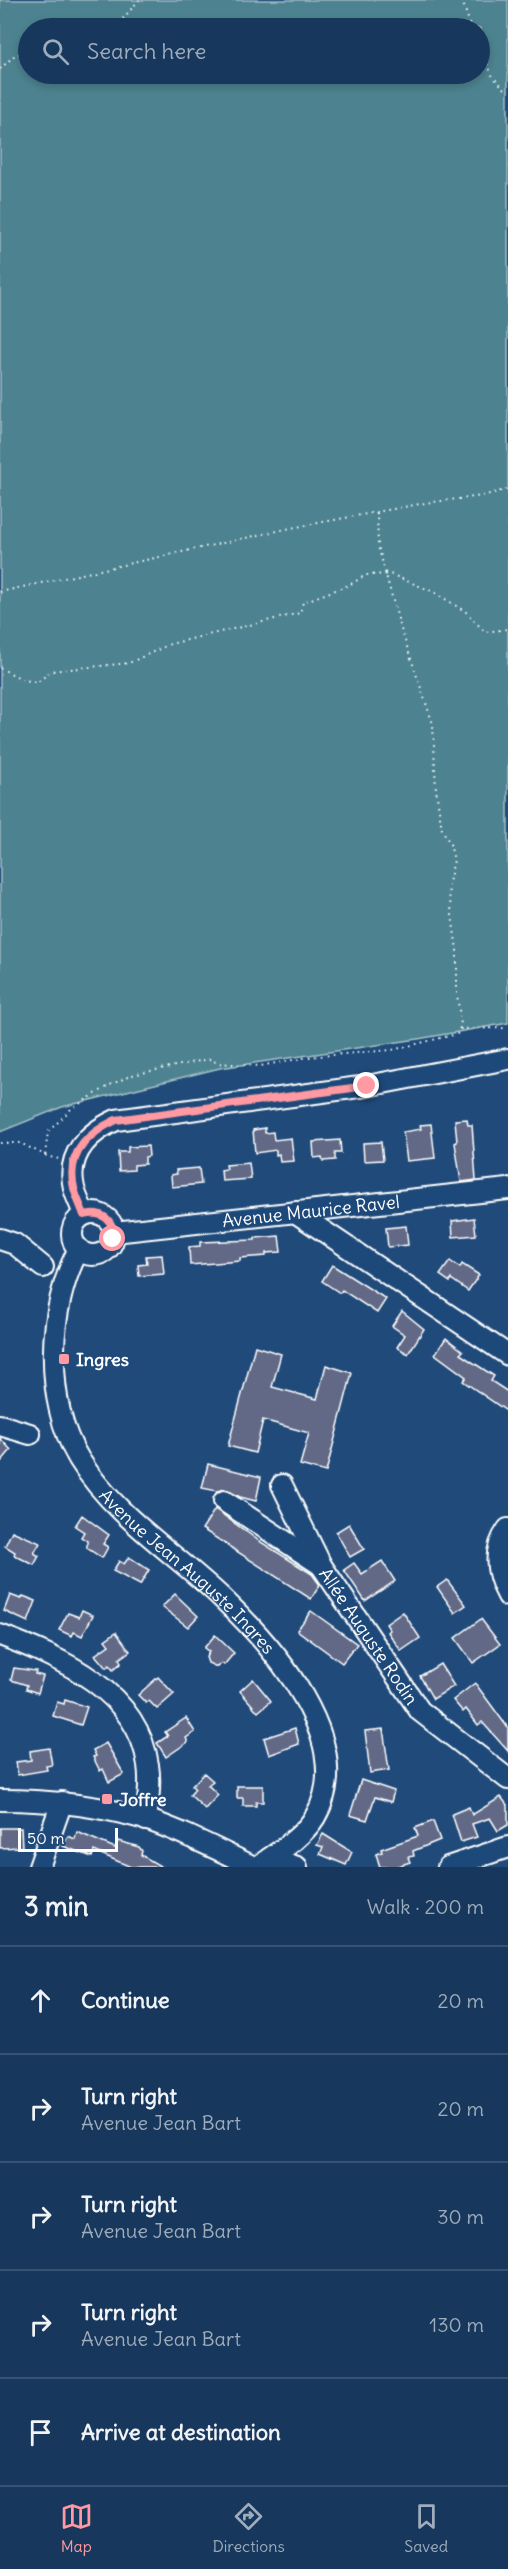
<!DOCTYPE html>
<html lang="en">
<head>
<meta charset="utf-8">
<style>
  :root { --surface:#17385c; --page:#244365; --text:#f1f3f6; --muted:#9eacbb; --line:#365272; --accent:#ff9aa2 }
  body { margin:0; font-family:Delius,sans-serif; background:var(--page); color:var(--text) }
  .scale { position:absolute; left:18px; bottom:15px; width:100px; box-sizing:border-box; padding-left:6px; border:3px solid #fff; border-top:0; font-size:16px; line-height:21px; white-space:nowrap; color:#fff; -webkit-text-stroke:4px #1f4a7a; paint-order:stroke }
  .stop { position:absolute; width:18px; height:18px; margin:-14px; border:4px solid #ff9aa2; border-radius:50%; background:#fff }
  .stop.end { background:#ff9aa2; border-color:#fff; box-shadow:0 2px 6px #0008 }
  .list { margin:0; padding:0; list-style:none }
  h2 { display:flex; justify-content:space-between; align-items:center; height:78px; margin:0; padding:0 24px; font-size:26px }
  h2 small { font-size:20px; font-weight:400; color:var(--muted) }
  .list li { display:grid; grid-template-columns:39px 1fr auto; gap:18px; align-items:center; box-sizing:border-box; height:108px; padding:0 24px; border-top:2px solid var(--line) }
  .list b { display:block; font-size:22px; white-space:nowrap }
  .list p { margin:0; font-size:20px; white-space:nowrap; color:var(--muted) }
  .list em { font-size:20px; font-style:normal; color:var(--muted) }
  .icon { flex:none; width:33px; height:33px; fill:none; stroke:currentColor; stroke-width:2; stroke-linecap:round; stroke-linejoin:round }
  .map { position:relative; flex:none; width:508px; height:1867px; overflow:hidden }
  .search { position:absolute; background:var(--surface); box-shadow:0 3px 9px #0003; left:18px; right:18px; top:18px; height:66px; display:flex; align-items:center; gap:15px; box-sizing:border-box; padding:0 21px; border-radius:33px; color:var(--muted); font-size:22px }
  .sheet { height:618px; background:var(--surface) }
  nav { display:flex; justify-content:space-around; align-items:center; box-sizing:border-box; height:84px; border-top:2px solid var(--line); background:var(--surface); font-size:16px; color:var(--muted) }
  nav a { display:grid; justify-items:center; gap:3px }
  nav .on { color:var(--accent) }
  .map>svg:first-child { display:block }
  .green { fill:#4e8390; stroke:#a6c1c8; stroke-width:1.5; fill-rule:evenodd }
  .building { fill:#626986; stroke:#fff; stroke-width:1.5 }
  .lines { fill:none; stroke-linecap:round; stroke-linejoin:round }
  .minor-casing { stroke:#fff; stroke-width:24 }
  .path { stroke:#fff; stroke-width:2; stroke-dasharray:1.5 4.5; stroke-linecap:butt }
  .minor { stroke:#1f4a7a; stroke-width:20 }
  .route { stroke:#ff9aa2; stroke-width:8 }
  .poi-dot { fill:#ff9aa2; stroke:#1f4a7a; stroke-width:2 }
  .labels { text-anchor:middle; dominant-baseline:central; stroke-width:4.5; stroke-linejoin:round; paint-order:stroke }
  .street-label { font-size:18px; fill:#fff; stroke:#1f4a7a }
  .poi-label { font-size:18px; font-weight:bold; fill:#fff; stroke:#1f4a7a; text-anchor:start }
</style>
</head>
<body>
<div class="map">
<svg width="508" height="1867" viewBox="0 0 508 1867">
  <rect width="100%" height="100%" fill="#1f4a7a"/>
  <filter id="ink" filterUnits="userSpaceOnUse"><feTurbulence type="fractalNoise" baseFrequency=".0167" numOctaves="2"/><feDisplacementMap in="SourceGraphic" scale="12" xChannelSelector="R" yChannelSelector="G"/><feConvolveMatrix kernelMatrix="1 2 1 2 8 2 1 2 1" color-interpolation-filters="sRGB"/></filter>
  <g filter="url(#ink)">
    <path class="green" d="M0 0H508V1023L418 1039 220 1068 62 1107 0 1132ZM28 28H480V74H28Z"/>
    <g class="building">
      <path d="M467 1119 468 1125H472L476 1180 461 1182 455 1143 457 1142 455 1120Z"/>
      <path d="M431 1124 435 1158 407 1161 403 1132 421 1129 420 1125Z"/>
      <path d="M265 1128V1133L273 1132 274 1140 291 1138 294 1161 280 1162 279 1154 276 1155V1150L255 1153 253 1130Z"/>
      <path d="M340 1140 341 1153H335V1160L323 1161 322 1157 314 1158 313 1142Z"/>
      <path d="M381 1142 383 1160 364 1161 363 1143Z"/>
      <path d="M148 1146 149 1156 145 1157V1164L134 1165V1170L119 1171 118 1152H128V1147Z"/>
      <path d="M249 1163 251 1179 222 1181 221 1170 227 1169 226 1165Z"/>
      <path d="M199 1168 201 1184 172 1187 171 1175 177 1174 176 1170Z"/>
      <path d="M474 1218 476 1235 453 1237 452 1221Z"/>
      <path d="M406 1226 408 1245 388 1247 386 1228Z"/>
      <path d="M279 1236 281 1252 266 1253V1256L240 1258V1261L190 1265 189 1247 200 1246V1242L255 1240V1238Z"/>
      <path d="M162 1255 164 1274 139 1276 138 1265 147 1264 146 1256Z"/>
      <path d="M450 1261 460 1268 462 1264 479 1275 468 1291 451 1279 450 1282 440 1275Z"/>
      <path d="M332 1265 386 1299 377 1313 342 1290 340 1293 322 1281Z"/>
      <path d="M402 1311 424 1329 408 1354 397 1347 405 1335 392 1326Z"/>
      <path d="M446 1338 463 1351 460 1354 494 1376 491 1381 508 1392V1412L463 1381 466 1377 435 1354Z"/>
      <path d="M255 1346 281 1354 272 1387 317 1399 326 1365 352 1373 326 1472 300 1465 309 1433 263 1420 255 1453 228 1446Z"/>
      <path d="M0 1438 11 1450 0 1463Z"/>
      <path d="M208 1464 261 1477 256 1501 240 1497 225 1489 217 1491 202 1488Z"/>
      <path d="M215 1509 259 1541 312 1574 320 1585 311 1599 202 1529Z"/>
      <path d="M82 1515 109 1535 103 1544 108 1547 102 1558 87 1548V1541L81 1537 84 1532 75 1526Z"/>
      <path d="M349 1524 364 1549 350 1557 336 1532Z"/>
      <path d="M12 1531 40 1543 34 1553 39 1556 34 1565 14 1555 15 1552 5 1546Z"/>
      <path d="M129 1557 149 1570 140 1585 113 1571 119 1561 124 1564Z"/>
      <path d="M382 1561 395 1581 365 1601 344 1570 354 1563 362 1574Z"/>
      <path d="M447 1580 466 1605 455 1613 437 1587Z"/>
      <path d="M175 1594 198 1616 188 1627 162 1607Z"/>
      <path d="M10 1595 21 1599 23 1596 36 1601 28 1622 4 1611Z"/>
      <path d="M82 1610 93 1615 82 1636 74 1632 72 1636 59 1630 68 1613 79 1617Z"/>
      <path d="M311 1611 357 1644 342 1663 297 1630Z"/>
      <path d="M403 1612 420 1638 401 1651 388 1632 390 1630 386 1624Z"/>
      <path d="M481 1619 500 1644 473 1663 455 1638Z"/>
      <path d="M116 1632 130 1651 119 1659 121 1663 113 1670 109 1665 106 1668 95 1655 109 1645 105 1640Z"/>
      <path d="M215 1635 234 1653 224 1665 221 1663 217 1667 208 1663 206 1657 209 1652 204 1648Z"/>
      <path d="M440 1664 454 1686 433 1699 420 1676Z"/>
      <path d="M14 1668 36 1671 35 1674 43 1676 38 1693 26 1689 27 1685 11 1680Z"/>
      <path d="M158 1677 174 1694 157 1709 149 1701 146 1703 138 1695Z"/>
      <path d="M253 1679 271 1701 258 1712 240 1691Z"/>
      <path d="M475 1683 508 1728V1751L482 1722 478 1725 466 1709 463 1712 453 1700Z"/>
      <path d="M65 1700 87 1707 81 1725 53 1716 57 1702 64 1704Z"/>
      <path d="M186 1718 195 1732 186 1738 188 1742 166 1757 157 1743 168 1736 165 1732Z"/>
      <path d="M295 1728 299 1744 269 1755 264 1738Z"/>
      <path d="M383 1729 389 1770 370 1773 365 1731Z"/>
      <path d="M106 1743 124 1774 109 1782 103 1769 100 1771 93 1757 96 1756 93 1750Z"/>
      <path d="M49 1748 52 1765 46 1766 47 1770 18 1775 16 1762 31 1760 30 1751Z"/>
      <path d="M204 1773 213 1781 208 1785 218 1795 205 1809 190 1795 195 1789 192 1786Z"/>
      <path d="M361 1780 394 1791 391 1802 375 1797 367 1820 350 1815Z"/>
      <path d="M237 1786H263V1802H256V1806H243V1798H237Z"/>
      <path d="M501 1797 508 1806V1825L498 1831 490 1818 472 1824 477 1837 461 1842 452 1814 469 1807 472 1815Z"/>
      <path d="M433 1821 440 1840 413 1851 414 1856 408 1857 410 1862 395 1867H380L376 1854 382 1852 381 1849 418 1836 415 1828Z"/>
      <path d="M0 1828H21L22 1847 0 1848Z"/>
      <path d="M77 1832 115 1848 118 1841 139 1847 142 1851 141 1855 162 1867H131L94 1851 92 1857 63 1846 68 1836 75 1839Z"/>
      <path d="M323 1834 352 1852 346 1865 320 1854 323 1847 317 1845Z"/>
    </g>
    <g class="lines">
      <g class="minor-casing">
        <g id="minor">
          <path d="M295 1212 508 1355"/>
          <circle cx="93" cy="1234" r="21"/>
          <path d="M84 1215C81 1205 76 1197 74 1188 66 1154 88 1133 116 1120L367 1086 508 1059"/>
          <path id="s1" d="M114 1232 508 1189"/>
          <path d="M0 1239 15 1244 43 1267"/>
          <path id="s2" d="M79 1249C47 1307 44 1401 79 1459 114 1516 174 1552 222 1598 272 1645 359 1743 315 1817 302 1838 277 1853 257 1867"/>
          <path d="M0 1425 30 1434"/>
          <path d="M282 1485 321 1565"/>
          <path id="s3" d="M224 1501 321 1565 420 1711 508 1779"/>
          <path d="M508 1529C492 1551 496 1574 508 1596"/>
          <path d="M0 1635C61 1658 138 1691 148 1765 151 1783 148 1801 146 1820"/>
          <path d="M0 1800C49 1800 97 1805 145 1819 182 1831 218 1850 254 1867"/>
          <path d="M270 1858 297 1867"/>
          <path d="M39 1867 62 1802"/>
          <path d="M448 1867 508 1847"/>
        </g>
      </g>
      <g class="path">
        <path d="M462 0 471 28"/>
        <path d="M115 28 139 0"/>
        <path d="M480 47 493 77 508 92"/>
        <path d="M0 69 15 55 28 52"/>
        <path d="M0 592 291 528 425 503 482 496 508 489"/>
        <path d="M0 668 24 680 38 682 51 671 129 663 170 644 300 613 303 602 349 585 366 575 390 574 434 592 466 612 485 632 508 629"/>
        <path d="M460 1029 508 1028"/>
        <path d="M0 1143H20L49 1157 60 1159"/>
        <path d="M45 1155 48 1132 71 1109 110 1085 132 1075 209 1059 218 1063 260 1066 309 1057 392 1050 457 1034 461 1025 457 994V950L448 887 454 860 450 844 442 829 436 790 433 724 400 626 378 546 377 512"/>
      </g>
      <use href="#minor" class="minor"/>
    </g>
  </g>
  <g class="lines" filter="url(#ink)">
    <path class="route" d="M113 1239C115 1220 102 1210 84 1215 81 1206 76 1197 74 1188 66 1154 88 1133 116 1120L367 1086"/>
  </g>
  <g class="poi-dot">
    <rect x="58" y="1353" width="12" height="12" rx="3"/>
    <rect x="101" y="1793" width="12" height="12" rx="3"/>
  </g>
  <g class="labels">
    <g class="street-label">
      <text stroke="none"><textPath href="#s1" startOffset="198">Avenue Maurice Ravel</textPath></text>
      <text stroke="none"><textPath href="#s2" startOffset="375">Avenue Jean Auguste Ingres</textPath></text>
      <text stroke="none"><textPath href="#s3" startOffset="202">Allée Auguste Rodin</textPath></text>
    </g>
    <g class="poi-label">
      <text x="76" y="1359">Ingres</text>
      <text x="119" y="1799">Joffre</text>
    </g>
  </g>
</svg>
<div class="scale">50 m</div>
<div class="stop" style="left:113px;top:1239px"></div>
<div class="stop end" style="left:367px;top:1086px"></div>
<div class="search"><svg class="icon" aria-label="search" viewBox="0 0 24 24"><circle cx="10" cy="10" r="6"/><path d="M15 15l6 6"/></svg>Search here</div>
</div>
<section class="sheet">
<h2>3 min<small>Walk · 200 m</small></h2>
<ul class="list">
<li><svg class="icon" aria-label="ahead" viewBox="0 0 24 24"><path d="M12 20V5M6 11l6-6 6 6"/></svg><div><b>Continue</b></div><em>20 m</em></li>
<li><svg class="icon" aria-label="right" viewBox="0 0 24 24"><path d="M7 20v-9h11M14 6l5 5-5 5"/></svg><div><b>Turn right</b><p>Avenue Jean Bart</p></div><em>20 m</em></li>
<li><svg class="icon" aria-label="right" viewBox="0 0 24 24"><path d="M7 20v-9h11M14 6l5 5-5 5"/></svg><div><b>Turn right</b><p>Avenue Jean Bart</p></div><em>30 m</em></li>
<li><svg class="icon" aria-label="right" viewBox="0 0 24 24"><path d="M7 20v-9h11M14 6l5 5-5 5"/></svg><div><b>Turn right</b><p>Avenue Jean Bart</p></div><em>130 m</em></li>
<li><svg class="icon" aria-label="arrive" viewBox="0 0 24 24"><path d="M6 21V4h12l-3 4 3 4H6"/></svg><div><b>Arrive at destination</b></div></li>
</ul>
</section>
<nav>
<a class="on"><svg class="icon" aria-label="map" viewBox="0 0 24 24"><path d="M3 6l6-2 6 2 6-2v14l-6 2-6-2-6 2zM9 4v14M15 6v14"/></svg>Map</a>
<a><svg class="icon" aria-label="directions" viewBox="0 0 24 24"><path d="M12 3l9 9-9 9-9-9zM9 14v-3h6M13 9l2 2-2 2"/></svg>Directions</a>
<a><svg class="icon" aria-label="saved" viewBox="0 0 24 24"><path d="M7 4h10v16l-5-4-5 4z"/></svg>Saved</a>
</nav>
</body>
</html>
